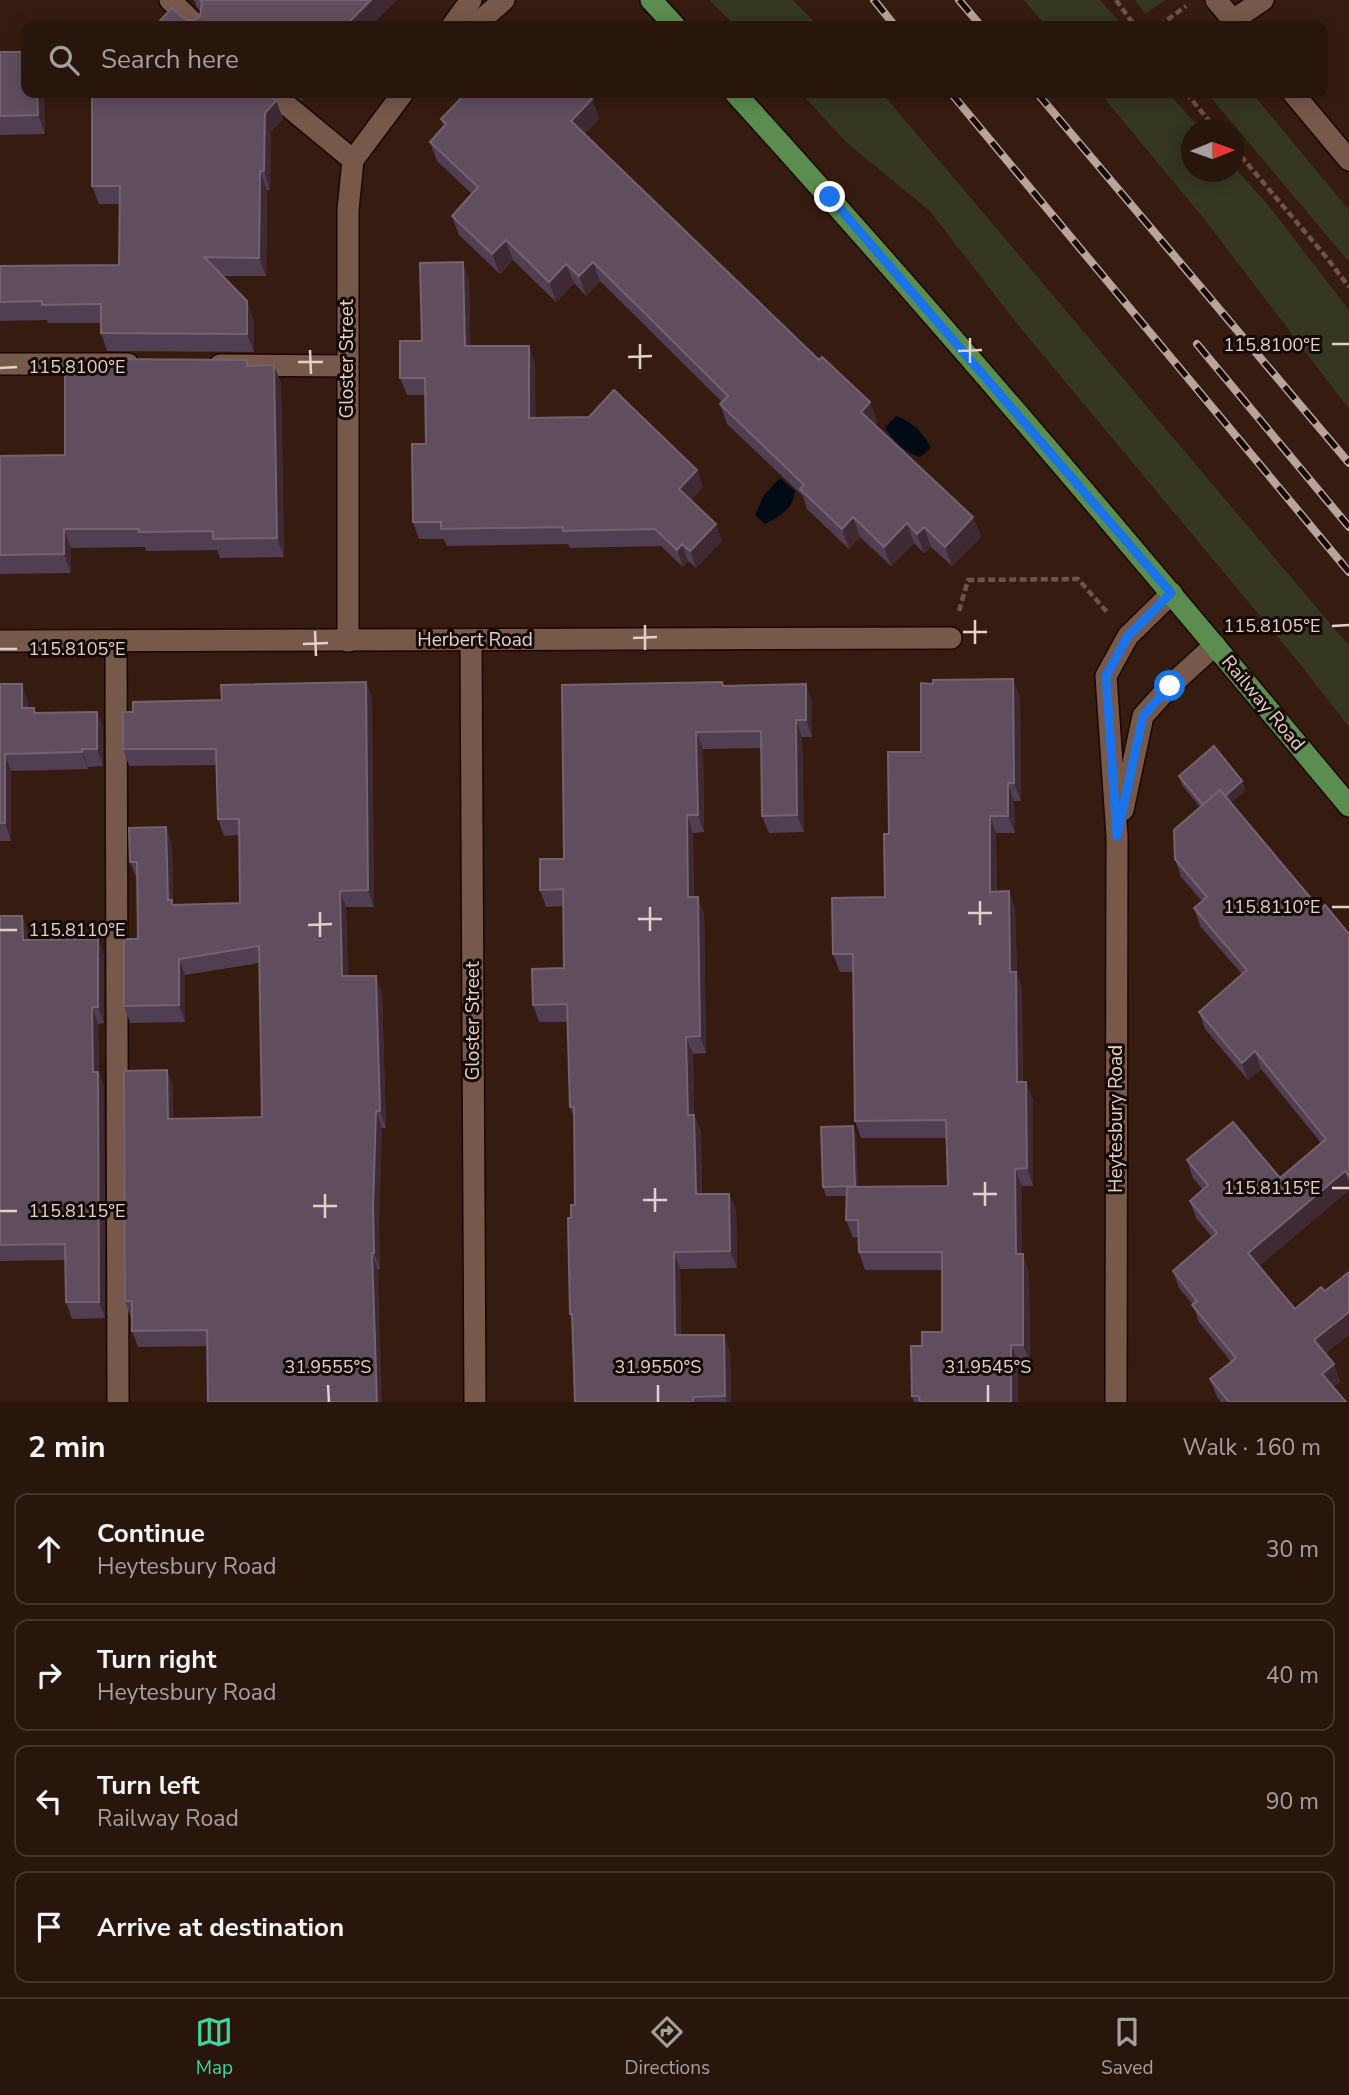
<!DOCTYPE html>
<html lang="en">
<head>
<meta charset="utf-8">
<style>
  :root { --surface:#28150c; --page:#34221a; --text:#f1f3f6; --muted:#a59f9d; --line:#44342d; --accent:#45d49f }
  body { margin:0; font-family:"Nunito Sans",sans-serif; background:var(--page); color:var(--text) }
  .compass { position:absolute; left:1181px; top:119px; width:63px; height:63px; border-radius:50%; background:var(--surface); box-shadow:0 4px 18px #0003; rotate:89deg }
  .stop { position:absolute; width:21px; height:21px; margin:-16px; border:5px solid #1a73e8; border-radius:50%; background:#fff }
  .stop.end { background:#1a73e8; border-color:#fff; box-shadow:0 2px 7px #0008 }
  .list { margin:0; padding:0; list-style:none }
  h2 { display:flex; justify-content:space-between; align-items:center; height:91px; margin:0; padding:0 28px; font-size:30px }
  h2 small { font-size:23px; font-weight:400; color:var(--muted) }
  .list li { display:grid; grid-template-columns:46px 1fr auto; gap:21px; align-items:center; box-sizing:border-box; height:112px; margin:0 14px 14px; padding:0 14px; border:2px solid var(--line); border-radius:14px }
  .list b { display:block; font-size:26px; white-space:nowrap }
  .list p { margin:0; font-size:23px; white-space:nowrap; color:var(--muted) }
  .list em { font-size:23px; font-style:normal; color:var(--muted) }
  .icon { flex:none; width:38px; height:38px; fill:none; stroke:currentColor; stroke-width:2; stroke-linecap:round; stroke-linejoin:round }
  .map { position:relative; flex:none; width:1349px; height:1402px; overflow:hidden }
  .search { position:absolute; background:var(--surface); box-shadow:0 4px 18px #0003; left:21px; right:21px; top:21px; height:77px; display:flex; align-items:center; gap:18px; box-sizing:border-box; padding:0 24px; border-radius:14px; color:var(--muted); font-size:26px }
  .sheet { height:595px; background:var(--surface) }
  nav { display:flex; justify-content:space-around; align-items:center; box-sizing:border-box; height:98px; border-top:2px solid var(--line); background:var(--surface); font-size:19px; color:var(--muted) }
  nav a { display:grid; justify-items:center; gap:4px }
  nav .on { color:var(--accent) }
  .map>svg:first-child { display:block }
  .green { fill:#353721 }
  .water { fill:#000b15 }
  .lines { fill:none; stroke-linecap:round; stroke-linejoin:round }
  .lane-casing { stroke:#1c0600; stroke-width:24 }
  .street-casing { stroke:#1c0600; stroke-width:24 }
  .secondary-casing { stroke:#1c0600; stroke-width:24 }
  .primary-casing { stroke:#1c0600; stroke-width:24 }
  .path { stroke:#6c5449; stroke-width:4.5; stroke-dasharray:7 3.5; stroke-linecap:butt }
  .lane { stroke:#77594b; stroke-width:21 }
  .street { stroke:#77594b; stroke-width:21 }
  .secondary { stroke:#77594b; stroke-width:21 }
  .primary { stroke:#5b8e4e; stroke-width:21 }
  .rail-casing { stroke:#b7a49a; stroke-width:8 }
  .rail { stroke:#150a05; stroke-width:5; stroke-dasharray:16; stroke-linecap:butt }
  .wall { fill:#503e53 }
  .shaded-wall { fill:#3f2a33 }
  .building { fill:#604e5f; stroke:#746270; stroke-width:2 }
  .route { stroke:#1a73e8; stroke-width:9 }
  .ticks { fill:none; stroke:#e2d1c8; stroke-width:2.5 }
  .labels { text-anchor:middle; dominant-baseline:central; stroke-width:6; stroke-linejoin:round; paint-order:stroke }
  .street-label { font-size:19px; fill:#e2d1c8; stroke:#150a05 }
  .ticks-label { font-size:18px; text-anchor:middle; fill:#e2d1c8; stroke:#150a05; stroke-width:6; stroke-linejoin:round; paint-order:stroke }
</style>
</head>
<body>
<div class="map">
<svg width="1349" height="1402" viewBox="0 0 1349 1402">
  <rect width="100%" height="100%" fill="#361c10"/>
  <g class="green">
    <path d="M709 0H793L818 26H736Z"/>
    <path d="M1024 0H1100L1123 26H1046Z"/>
    <path d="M1135 0H1165L1145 14Z"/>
    <path d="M801 93H881L888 100 1349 646V727L1296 659 1018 325 930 211 846 142Z"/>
    <path d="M1100 93H1168L1201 129 1192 130V172H1234V167L1268 205 1349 310V409L1205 220Z"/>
    <path d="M1207 93H1252L1349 210V262Z"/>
  </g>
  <g class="water">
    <path d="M896 416C914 423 922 431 931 448L920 457C906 454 893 440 885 428Z"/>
    <path d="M780 478 795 491C793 509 780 516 765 524L755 515 764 495Z"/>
  </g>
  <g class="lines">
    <g class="lane-casing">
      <g id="lane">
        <path d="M170 0 197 26"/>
        <path d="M272 93 353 160"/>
        <path d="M0 364H128"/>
        <path d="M220 365 347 366"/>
        <path d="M116 642 118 1402"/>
      </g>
    </g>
    <g class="street-casing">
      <g id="street">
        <path d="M1233 20 1263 0"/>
        <path d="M452 26 471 0"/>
        <path d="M474 26 504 0"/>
        <path d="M0 641 951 638"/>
        <path d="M348 641V210L353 160 403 93"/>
        <path d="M471 641 475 1402"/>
        <path d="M1123 810 1143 716 1170 686 1215 645"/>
        <path d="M1116 1402 1117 836 1106 676 1128 636 1172 593"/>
      </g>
    </g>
    <g class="secondary-casing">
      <g id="secondary">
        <path d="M1216 0 1238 26"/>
        <path d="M1293 93 1349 160"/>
      </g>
    </g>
    <g class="primary-casing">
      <g id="primary">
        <path d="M651 0 675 26"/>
        <path d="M735 93C946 325 1148 565 1349 806"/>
      </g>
    </g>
    <g class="path">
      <path d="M1116 0 1135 26"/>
      <path d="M1159 26 1186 6"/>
      <path d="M1186 93 1217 130"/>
      <path d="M1234 148 1327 258 1349 287"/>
      <path d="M959 611 968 580 1078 579 1108 613"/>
    </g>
    <use href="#lane" class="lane"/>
    <use href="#street" class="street"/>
    <use href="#secondary" class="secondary"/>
    <use href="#primary" class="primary"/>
    <g class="rail-casing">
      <g id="rail">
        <path d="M874 0 895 26"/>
        <path d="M959 0 981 26"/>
        <path d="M951 93 1349 572"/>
        <path d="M1037 93 1349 463"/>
        <path d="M1197 344 1349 527"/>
      </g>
    </g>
    <use href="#rail" class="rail"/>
  </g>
  <g class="wall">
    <path d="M194 0H396L370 26H155L186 20H194L200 16 201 12 197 7Z"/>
    <path d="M0 52 44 93 45 134 0 135Z"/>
    <path d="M291 93H310L302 101Z"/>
    <path d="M592 99 599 119 584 134 819 360 870 402 877 422 874 425 973 517 981 537 952 566 931 547 924 553 914 543 891 566 860 537 849 549 807 509 803 496 727 424 720 404 722 402 600 281 586 296 574 283 556 302 513 260 500 274 459 235 452 216 472 194 437 161 430 142 444 126 441 119Z"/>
    <path d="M276 101 283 119 271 131 270 190H267L266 276H222L254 320V352L107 351 101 333V323H48L47 320 0 321V266L119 265 120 204H99L92 186Z"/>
    <path d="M469 280 470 346 535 363V418L703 487 691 500 716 524 722 541 696 568 688 561 683 567 661 546 570 548 568 544 447 546 444 539H419L413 522 426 444 425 395H407L400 378 422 341Z"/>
    <path d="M274 365 281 384 284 557 220 558 217 550 146 551 145 547 71 548V573L0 574V456L65 455 101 371Z"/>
    <path d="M366 682 372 699 374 907H346L348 976 382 992 386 1128H382L379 1224 380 1269 378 1270 207 1346 138 1347 132 1331V1318H131L125 1301 167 1070 173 1087V1119L262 1117 259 963 185 975V1022L130 1023 124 1006 138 939 137 879 130 862 172 844 173 905 240 903 239 835 224 836 218 819 217 765 129 766 123 749 133 712Z"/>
    <path d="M722 682 724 685 812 701V737H802L804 832 769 833 762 816 761 748 703 749 704 832 693 833 694 897H698L704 914 706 1053 693 1054 694 1115 701 1132 702 1194H729L736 1211 737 1268 680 1269 681 1335 730 1352 731 1402H575L572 1320 570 1314 571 1218 575 1205 574 1117 570 1107 568 1022H539L533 1005 564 968 563 906 546 907 540 890 564 859Z"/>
    <path d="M0 684 28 701V708H34L36 713 97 712 103 729V766L88 767V769L11 771V841H0Z"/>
    <path d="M1020 697 1021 801H1014L1015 833H996L997 892 1009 891 1015 909 1017 974 1022 989 1023 1082 1033 1099V1186H1022V1254L1029 1272 1030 1362H1018V1402H914L912 1396 922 1346 942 1332V1270H865L859 1252V1237L853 1238 846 1220 847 1196H826L823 1187 856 1135 858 1187 948 1186 947 1138H861L855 1121 853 972H840L833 954 885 897 889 834 921 752Z"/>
    <path d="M1179 776 1242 781 1246 790 1230 803 1320 909 1349 934V1190L1259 1266 1295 1309 1325 1291 1349 1272V1334L1325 1354 1334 1364 1340 1382 1333 1387 1346 1402H1221L1217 1397 1210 1379 1231 1362 1199 1322 1193 1305 1179 1288 1173 1271 1212 1237 1196 1218 1190 1201 1203 1190 1193 1178 1187 1160 1280 1178 1321 1143 1261 1069 1248 1080 1205 1029 1199 1012 1242 974 1200 926 1194 908 1202 901 1181 877 1175 859 1200 807 1182 785Z"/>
    <path d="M0 916H22L28 932V940L98 939 104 956V1023L98 1024 99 1073 104 1088 105 1318 72 1319 66 1302 65 1260 0 1261Z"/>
  </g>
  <g class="shaded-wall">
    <path d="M371 0H396L370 26H345Z"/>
    <path d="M37 93H44L45 134 38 115Z"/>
    <path d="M299 93H310L302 101Z"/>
    <path d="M592 99 599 119 578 141 571 121Z"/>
    <path d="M276 101 283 119 271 131 270 190 264 171 265 113Z"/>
    <path d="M260 171 267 190 266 276 259 258Z"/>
    <path d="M506 240 513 260 500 274 492 254Z"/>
    <path d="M463 262 469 280 471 363 465 346Z"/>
    <path d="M593 262 600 281 586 296 579 276Z"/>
    <path d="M566 264 574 283 556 302 549 282Z"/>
    <path d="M247 301 254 320V352L247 334Z"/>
    <path d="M529 346 535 363 536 435 529 418Z"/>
    <path d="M274 365 281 384 284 557 277 538Z"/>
    <path d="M870 402 877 422 868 432 861 412Z"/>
    <path d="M697 470 703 487 686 506 679 489Z"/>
    <path d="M853 517 860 537 849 549 842 529Z"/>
    <path d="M973 517 981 537 952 566 945 547Z"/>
    <path d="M907 523 914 543 891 566 884 547Z"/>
    <path d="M716 524 722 541 696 568 690 551Z"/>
    <path d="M924 527 931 547 924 553 917 534Z"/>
    <path d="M64 529 71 548V573L64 554Z"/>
    <path d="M682 544 688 561 683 567 677 550Z"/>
    <path d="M1013 679 1020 697 1021 801 1014 783Z"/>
    <path d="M366 682 372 699 374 907 368 890Z"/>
    <path d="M22 684 28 701V725L22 708Z"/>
    <path d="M806 684 812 701V737L806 720Z"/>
    <path d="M97 712 103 729V766L97 749Z"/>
    <path d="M796 720 802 737 804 832 797 815Z"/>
    <path d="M696 732 703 749 704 832 698 815Z"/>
    <path d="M82 749 88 767V769L82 752Z"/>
    <path d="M5 754 11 771V841L5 823Z"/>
    <path d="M1242 781 1246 790 1210 820 1207 811Z"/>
    <path d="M1008 783 1014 801 1015 833 1008 816Z"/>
    <path d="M687 815 693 833 694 914 688 897Z"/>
    <path d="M990 816 996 833 997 909 990 892Z"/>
    <path d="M166 827 172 844 173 906 168 900Z"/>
    <path d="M340 891 346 907 348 993 342 976Z"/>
    <path d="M1009 891 1015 909 1017 974 1022 989 1023 1100 1017 1082 1010 972Z"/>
    <path d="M698 897 704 914 706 1053 700 1036Z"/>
    <path d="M22 916 28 932 29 957 23 940Z"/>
    <path d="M98 939 104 956V1023L98 1007Z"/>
    <path d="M179 959 185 975V1022L179 1005Z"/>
    <path d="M376 976 382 992 386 1128 380 1111Z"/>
    <path d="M92 1007 98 1024 99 1073 104 1088 105 1318 99 1302Z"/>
    <path d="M686 1037 693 1054 694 1132 688 1115Z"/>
    <path d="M1255 1051 1261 1069 1248 1080 1242 1063Z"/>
    <path d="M167 1070 173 1087 174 1136 168 1119Z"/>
    <path d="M1026 1082 1033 1099V1186L1027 1168Z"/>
    <path d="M376 1111 382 1128 379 1224 380 1269 374 1253 373 1208Z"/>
    <path d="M694 1115 701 1132 702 1212 696 1194Z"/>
    <path d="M853 1126 856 1135 858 1195 855 1186Z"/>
    <path d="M1015 1169 1022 1186V1272L1016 1254Z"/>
    <path d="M1345 1171 1349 1183V1190L1255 1270 1248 1253Z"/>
    <path d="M729 1194 736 1211 737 1268 730 1251Z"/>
    <path d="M674 1252 680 1269 681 1353 675 1335Z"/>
    <path d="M372 1253 378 1270 382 1402H377Z"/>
    <path d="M1023 1254 1029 1272 1030 1362 1023 1345Z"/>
    <path d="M1349 1312V1334L1320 1358 1314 1340Z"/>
    <path d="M724 1335 730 1352 731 1402H727L725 1396Z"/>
    <path d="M1011 1345 1018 1362V1402H1011Z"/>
    <path d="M1334 1364 1340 1382 1328 1391 1322 1374Z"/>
  </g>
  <g class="building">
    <path d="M200 0H371L345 26H155L172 8 186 20H194L200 16 202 3Z"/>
    <path d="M0 52H26V93H37L38 115 0 116Z"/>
    <path d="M94 93H267L276 101 265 113 264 171H260L259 258 204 257 247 301V334L101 333V304L42 305V301L0 302V266L119 265 120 186H92V95Z"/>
    <path d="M466 93H585L592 99 571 121 819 360 822 357 870 402 861 412 973 517 945 547 924 527 917 534 907 523 884 547 853 517 842 529 800 489 804 485 720 404 728 396 593 262 579 276 566 264 549 282 506 240 492 254 452 216 478 187 430 142 446 124 441 119Z"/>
    <path d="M463 262 465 346H529V418L589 417 614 390 697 470 679 489 716 524 690 551 682 544 677 550 655 529 563 531V527L441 529V522H413L412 444H426L425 378H400V341H422L420 263Z"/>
    <path d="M101 359 247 360V366L274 365 277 538 213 539V531L139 532V529H64V554L0 555V456L65 455V371H101Z"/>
    <path d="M1013 679 1014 783H1008V816H990V892L1009 891 1010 972H1016L1017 1082H1026L1027 1168 1015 1169 1016 1254H1023V1345H1011V1402H920L919 1396H912L911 1346H922V1332H942V1252H859L858 1220H846L847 1187 948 1186 946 1120 855 1121 853 954H833L832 898 885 897 884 834H889L888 752H921V683L933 684V680Z"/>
    <path d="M366 682 368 890 340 891 342 976H376L380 1111H376L373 1208 374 1253H372L377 1402H208L207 1330 132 1331V1301H125L124 1071 167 1070 168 1119 262 1117 259 946 179 959V1005L124 1006V939H138L137 862H130L129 828 166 827 168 900H172V905L240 903 239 819H218L216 749H123V712H133V702L222 700 221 685Z"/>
    <path d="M722 682 723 686 806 684V720H796L797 815 762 816 761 731 696 732 698 815H687L688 897H698L700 1036 686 1037 688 1115H694L696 1194H729L730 1251 674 1252 675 1335H724L725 1396 693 1397V1402H575L572 1314H570L568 1218H571V1205H575L574 1107H570L567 1004 533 1005 532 969 564 968 563 889 540 890V859H564L562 685Z"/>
    <path d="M0 684H22V708H34V713L97 712V749H82V752L5 754V823H0Z"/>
    <path d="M1214 746 1242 781 1225 796 1220 790 1203 805 1179 776Z"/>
    <path d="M1220 790 1320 909 1325 905 1349 934V1176L1345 1171 1248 1253 1295 1309 1321 1287 1325 1291 1349 1272V1312L1314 1340 1334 1364 1322 1374 1346 1402H1229L1210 1379 1236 1358 1192 1305 1197 1301 1173 1271 1217 1233 1190 1201 1208 1185 1187 1160 1233 1122 1280 1178 1326 1139 1255 1051 1242 1063 1199 1012 1247 970 1194 908 1207 897 1175 859 1174 830Z"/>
    <path d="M0 916H22L23 940 98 939V1007H92L93 1072H98L99 1302H66L65 1244 0 1245Z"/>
    <path d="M853 1126 855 1186 823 1187 821 1127Z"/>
  </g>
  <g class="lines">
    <path class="route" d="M830 197 1171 593 1128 636 1106 676 1117 836 1143 716 1170 686"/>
  </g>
  <path class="ticks" d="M970 338V363M640 344V369M1332 344H1349M310 350 311 374M958 351 982 350M628 357 652 356M298 362H323M0 368 17 367M975 620V644M645 625V650M1332 626 1349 625M315 631 316 656M963 632H987M633 638 657 637M303 644 328 643M0 649H17M980 901V925M650 907V931M1332 907H1349M320 912V937M968 913H992M638 919H662M308 925 332 924M0 930H17M985 1182V1206M655 1188V1212M1332 1188H1349M325 1194V1218M973 1194H997M643 1200H667M313 1206H337M0 1211H17M328 1385 329 1402M658 1385V1402M988 1385V1402"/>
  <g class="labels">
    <g class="street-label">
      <text transform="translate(347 359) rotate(-90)">Gloster Street</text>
      <text x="475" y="640">Herbert Road</text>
      <text transform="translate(1263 703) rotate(50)">Railway Road</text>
      <text transform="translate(473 1021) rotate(-90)">Gloster Street</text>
      <text transform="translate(1116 1119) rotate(-90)">Heytesbury Road</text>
    </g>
  </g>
  <g class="ticks-label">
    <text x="1272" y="351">115.8100°E</text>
    <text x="77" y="373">115.8100°E</text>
    <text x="1272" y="632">115.8105°E</text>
    <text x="77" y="655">115.8105°E</text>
    <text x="1272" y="913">115.8110°E</text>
    <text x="77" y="936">115.8110°E</text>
    <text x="1272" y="1194">115.8115°E</text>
    <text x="77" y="1217">115.8115°E</text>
    <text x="328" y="1373">31.9555°S</text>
    <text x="658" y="1373">31.9550°S</text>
    <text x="988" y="1373">31.9545°S</text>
  </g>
</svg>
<svg class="compass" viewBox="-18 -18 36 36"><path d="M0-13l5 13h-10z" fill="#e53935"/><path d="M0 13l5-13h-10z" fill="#a59f9d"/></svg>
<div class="stop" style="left:1170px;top:686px"></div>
<div class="stop end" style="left:830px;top:197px"></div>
<div class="search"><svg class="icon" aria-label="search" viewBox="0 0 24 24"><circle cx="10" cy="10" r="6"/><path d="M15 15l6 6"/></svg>Search here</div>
</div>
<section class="sheet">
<h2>2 min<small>Walk · 160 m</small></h2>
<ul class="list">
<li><svg class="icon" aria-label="ahead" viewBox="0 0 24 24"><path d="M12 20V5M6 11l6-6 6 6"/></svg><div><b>Continue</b><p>Heytesbury Road</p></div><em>30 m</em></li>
<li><svg class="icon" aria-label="right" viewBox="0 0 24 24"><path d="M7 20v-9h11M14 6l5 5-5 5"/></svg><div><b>Turn right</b><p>Heytesbury Road</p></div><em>40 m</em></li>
<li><svg class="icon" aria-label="left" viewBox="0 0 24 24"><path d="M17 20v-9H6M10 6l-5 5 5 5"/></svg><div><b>Turn left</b><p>Railway Road</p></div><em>90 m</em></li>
<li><svg class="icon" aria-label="arrive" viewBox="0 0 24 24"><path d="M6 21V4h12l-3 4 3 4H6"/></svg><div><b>Arrive at destination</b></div></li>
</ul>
</section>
<nav>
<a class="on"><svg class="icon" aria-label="map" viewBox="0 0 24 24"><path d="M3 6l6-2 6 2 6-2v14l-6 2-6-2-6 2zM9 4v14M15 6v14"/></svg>Map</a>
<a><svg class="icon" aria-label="directions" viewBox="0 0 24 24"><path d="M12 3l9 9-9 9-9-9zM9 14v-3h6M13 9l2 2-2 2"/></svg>Directions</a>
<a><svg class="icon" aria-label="saved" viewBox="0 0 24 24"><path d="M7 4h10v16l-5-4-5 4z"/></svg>Saved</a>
</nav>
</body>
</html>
